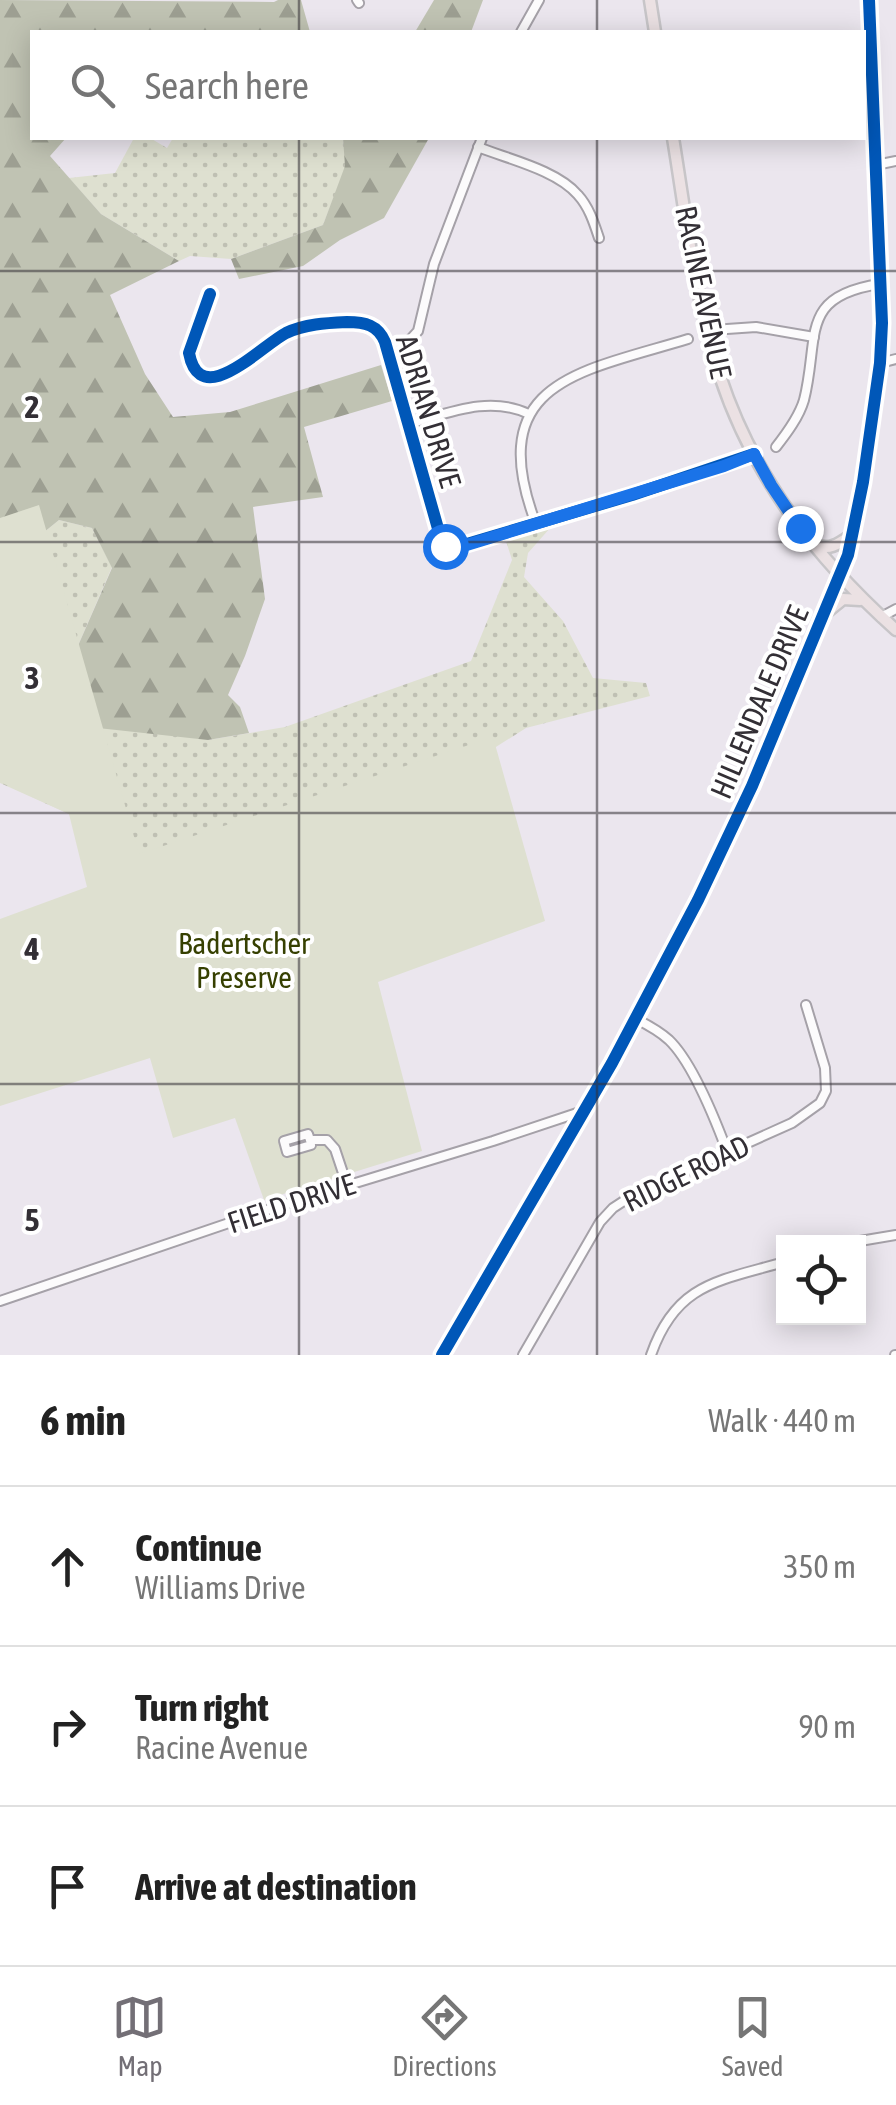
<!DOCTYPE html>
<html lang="en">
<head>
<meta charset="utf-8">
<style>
  :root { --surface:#fff; --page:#f2f2f2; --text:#222; --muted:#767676; --line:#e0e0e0; --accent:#736f76 }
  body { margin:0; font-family:"Asap Condensed",sans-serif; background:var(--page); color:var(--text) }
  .controls { position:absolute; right:30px; bottom:30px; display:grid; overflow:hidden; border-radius:0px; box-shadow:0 5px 25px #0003 }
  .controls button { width:90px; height:90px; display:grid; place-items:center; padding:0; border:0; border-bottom:2px solid var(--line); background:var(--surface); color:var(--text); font:50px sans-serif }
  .stop { position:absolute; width:30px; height:30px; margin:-22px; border:8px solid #1a73e8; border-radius:50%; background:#fff }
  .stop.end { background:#1a73e8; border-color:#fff; box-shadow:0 2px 10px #0008 }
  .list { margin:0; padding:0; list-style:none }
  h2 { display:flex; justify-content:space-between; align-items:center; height:130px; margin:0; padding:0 40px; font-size:42px }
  h2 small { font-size:32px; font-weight:400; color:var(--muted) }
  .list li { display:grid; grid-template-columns:65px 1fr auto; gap:30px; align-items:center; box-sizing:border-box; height:160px; padding:0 40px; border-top:2px solid var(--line) }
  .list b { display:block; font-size:38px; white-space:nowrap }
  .list p { margin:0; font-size:32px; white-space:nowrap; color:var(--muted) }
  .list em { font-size:32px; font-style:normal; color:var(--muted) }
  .icon { flex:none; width:55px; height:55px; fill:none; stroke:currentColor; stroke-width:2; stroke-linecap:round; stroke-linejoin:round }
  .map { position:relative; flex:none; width:896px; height:1355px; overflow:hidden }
  .search { position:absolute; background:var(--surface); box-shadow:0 5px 25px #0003; left:30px; right:30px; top:30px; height:110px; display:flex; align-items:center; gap:25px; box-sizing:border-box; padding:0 35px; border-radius:0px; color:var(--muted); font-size:38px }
  .sheet { height:610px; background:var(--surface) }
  nav { display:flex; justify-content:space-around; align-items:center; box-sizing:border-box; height:140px; border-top:2px solid var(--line); background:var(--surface); font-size:28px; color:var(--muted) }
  nav a { display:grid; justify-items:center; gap:5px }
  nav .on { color:var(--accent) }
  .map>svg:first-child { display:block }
  .grass { fill:url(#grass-dots) }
  .forest { fill:url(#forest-firs) }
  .park { fill:#dee0d0 }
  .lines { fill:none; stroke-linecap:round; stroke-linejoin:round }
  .minor-casing { stroke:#a5a1a8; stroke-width:12 }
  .major-casing { stroke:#c7c5c8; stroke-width:15 }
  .minor { stroke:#fcfbfc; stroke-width:8 }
  .major { stroke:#ebe1e3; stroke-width:10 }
  .cycleway-casing { stroke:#fff; stroke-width:19 }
  .cycleway { stroke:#0057b8; stroke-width:12 }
  .route { stroke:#1a73e8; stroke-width:12 }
  .grid { fill:none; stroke:#332f35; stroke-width:2.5; stroke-opacity:0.55 }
  .labels { text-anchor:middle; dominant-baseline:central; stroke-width:8; stroke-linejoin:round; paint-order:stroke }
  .street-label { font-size:30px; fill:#332f35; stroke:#fff }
  .park-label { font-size:30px; fill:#364001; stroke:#fff }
  .grid-label { font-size:32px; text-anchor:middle; font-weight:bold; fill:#332f35; stroke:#fff; stroke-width:8; stroke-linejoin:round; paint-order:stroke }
</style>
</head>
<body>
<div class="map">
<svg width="896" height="1355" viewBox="0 0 896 1355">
  <defs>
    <pattern id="grass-dots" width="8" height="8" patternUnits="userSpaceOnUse" patternTransform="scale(2.5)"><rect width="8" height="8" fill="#dee0d0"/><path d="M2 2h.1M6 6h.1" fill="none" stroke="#bfc0b3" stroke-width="1.8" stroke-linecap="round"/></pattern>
    <pattern id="forest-firs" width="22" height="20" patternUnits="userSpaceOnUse" patternTransform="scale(2.5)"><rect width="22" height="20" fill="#c0c3b3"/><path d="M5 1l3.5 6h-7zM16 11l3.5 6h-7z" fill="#9d9f92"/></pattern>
  </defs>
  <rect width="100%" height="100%" fill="#ebe6ee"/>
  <g class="grass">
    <path d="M134 138H150L167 148 173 138H343L346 166 323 225 231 259 190 256 179 261 101 214 69 178 115 173Z"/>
    <path d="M59 520 92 528 112 567 77 648 208 740 285 727 471 661 512 560 506 541 551 527 528 553 524 577 563 621 593 678 646 683 650 696 526 728 477 759 201 1031 69 814 0 783V594L22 550Z"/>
  </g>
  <g class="forest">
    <path d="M0 0 274 2 278 0H301L310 32H32V138H66L50 156 101 214 179 261 110 295 145 374 173 417 230 412 381 365 392 401 304 427 323 497 253 507 265 599 245 656 228 695 240 707 249 733 208 740 98 728 77 648 112 568 92 528 59 520 22 550 0 594Z"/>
    <path d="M434 0H483L471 32H415Z"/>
    <path d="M343 138H429L384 218 340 240 303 266 239 279 231 259 323 225 345 166Z"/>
  </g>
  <path class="park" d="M39 505 139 854 493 737 545 921 378 982 422 1151 264 1200 235 1118 173 1138 150 1058 0 1106V919L87 887 69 814 0 782V518Z"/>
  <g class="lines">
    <g class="minor-casing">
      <g id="minor">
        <path d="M357 0 359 3"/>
        <path d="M521 32 539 0"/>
        <path d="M478 147C508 159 557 170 578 195 589 207 594 223 599 238"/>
        <path d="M876 165 896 161"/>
        <path d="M210 294 189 353C200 412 261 346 286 333 305 324 326 323 347 322 365 322 378 325 385 342L439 532 445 546 450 549 632 495 754 454"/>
        <path d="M727 329 756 327 814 337"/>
        <path d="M388 351 406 344 418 331 434 264 482 138"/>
        <path d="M880 363 896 359"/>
        <path d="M409 424C449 413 489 395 529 414"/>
        <path d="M776 447C787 433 799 417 804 400 820 337 798 296 880 284"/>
        <path d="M536 524C482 381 580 372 688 339"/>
        <path d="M881 617 896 609"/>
        <path d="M636 1019C648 1025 659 1031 669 1040 693 1063 715 1119 727 1151"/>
        <path d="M310 1140 308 1134 284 1141 287 1152 311 1145 310 1140H327L335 1149 347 1185"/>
        <path d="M854 1242 896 1235"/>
        <path d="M0 1301 267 1210 493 1141 583 1111"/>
        <path d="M442 1355 612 1063 698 900 752 786 848 555 863 482 880 363 882 323 869 0"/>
        <path d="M523 1355 600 1222 613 1208 636 1193 792 1123 820 1103 826 1091 825 1068 806 1005"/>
        <path d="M651 1355C676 1283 719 1281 784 1262"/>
        <path d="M895 1355H896"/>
      </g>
    </g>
    <g class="major-casing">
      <g id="major">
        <path d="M650 0 655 32"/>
        <path d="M673 138C686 217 695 300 720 376 754 479 817 559 896 630"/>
        <path d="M814 544C829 552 840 543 853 534"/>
        <path d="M822 616 843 599 860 600"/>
      </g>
    </g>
    <use href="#minor" class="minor"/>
    <use href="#major" class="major"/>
    <g class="cycleway-casing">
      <g id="cycleway">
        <path d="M210 294 189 353C200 412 261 346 286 333 305 324 326 323 347 322 365 322 378 325 385 342L439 532 445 546 450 549 632 495 754 454"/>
        <path d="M442 1355 612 1063 698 900 752 786 848 555 863 482 880 363 882 323 869 0"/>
      </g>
    </g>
    <use href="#cycleway" class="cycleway"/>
  </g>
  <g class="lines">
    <path class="route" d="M445 546 450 549 460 547 724 466 754 454 771 485 800 528"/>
  </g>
  <path class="grid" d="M299 0V32M597 0V32M299 138V1355M597 138V1355M0 271H896M0 542H896M0 813H896M0 1084H896"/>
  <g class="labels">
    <g class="street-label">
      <text transform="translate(704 292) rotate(78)">RACINE AVENUE</text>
      <text transform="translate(429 411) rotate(73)">ADRIAN DRIVE</text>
      <text transform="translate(759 702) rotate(-67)">HILLENDALE DRIVE</text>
      <text transform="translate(686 1173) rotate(-26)">RIDGE ROAD</text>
      <text transform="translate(291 1203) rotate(-18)">FIELD DRIVE</text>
    </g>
    <g class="park-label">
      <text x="244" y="943">Badertscher<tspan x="244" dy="34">Preserve</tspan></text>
    </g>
  </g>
  <g class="grid-label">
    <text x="32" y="418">2</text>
    <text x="32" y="689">3</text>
    <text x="32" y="960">4</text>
    <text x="32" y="1231">5</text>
  </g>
</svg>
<div class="controls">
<button><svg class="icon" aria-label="locate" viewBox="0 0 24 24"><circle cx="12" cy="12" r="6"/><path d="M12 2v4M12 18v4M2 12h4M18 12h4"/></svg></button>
</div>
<div class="stop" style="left:445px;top:546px"></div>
<div class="stop end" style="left:800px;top:528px"></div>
<div class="search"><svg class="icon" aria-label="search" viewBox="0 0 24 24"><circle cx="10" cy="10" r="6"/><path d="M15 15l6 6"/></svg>Search here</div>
</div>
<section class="sheet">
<h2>6 min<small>Walk · 440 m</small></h2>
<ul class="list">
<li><svg class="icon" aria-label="ahead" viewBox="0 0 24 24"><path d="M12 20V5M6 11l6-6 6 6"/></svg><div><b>Continue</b><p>Williams Drive</p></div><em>350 m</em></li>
<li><svg class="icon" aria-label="right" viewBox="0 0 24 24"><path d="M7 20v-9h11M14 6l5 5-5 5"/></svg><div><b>Turn right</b><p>Racine Avenue</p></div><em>90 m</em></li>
<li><svg class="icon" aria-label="arrive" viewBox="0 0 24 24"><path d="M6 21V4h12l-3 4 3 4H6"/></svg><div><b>Arrive at destination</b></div></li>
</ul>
</section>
<nav>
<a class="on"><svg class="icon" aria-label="map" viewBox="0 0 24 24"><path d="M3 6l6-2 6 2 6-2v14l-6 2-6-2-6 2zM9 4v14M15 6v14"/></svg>Map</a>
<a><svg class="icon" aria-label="directions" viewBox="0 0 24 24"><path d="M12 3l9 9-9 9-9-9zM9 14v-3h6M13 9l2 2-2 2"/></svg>Directions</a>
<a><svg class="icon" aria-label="saved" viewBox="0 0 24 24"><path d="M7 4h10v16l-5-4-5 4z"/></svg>Saved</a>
</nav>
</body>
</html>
